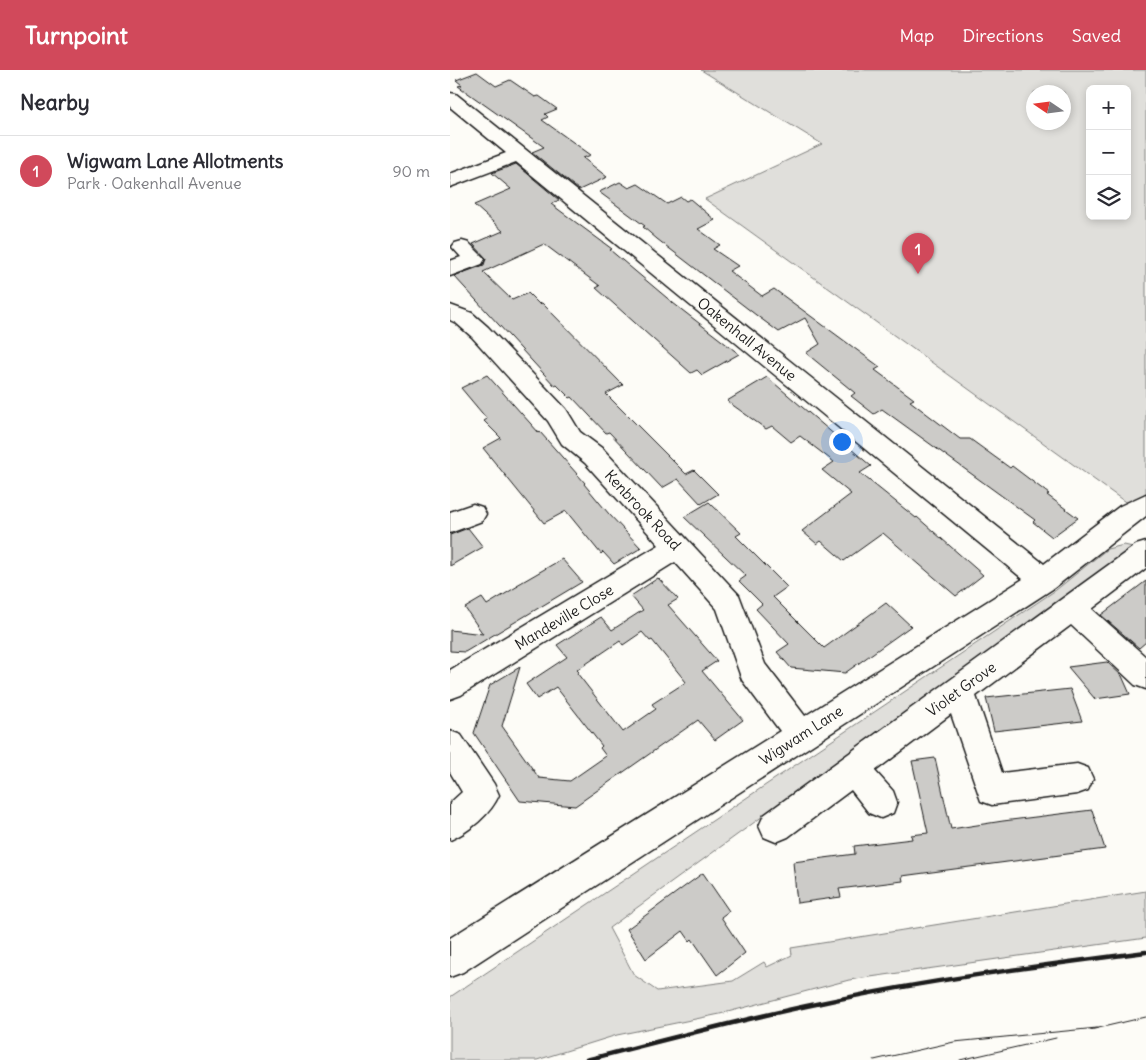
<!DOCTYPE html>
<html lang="en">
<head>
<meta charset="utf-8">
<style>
  :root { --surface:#fff; --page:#f7f7f7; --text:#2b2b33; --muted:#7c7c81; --line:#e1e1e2; --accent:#d1495b }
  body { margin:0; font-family:Delius,sans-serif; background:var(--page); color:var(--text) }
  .controls { position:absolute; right:15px; top:15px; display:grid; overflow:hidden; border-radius:8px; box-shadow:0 2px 8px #0003 }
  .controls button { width:45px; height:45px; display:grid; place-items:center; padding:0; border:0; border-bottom:1px solid var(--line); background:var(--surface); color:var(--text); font:25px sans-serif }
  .compass { position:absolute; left:576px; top:15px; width:45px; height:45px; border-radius:50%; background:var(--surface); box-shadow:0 2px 8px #0003; rotate:283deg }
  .you { position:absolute; left:391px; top:371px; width:18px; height:18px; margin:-12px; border:4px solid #fff; border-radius:50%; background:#1a73e8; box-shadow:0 0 0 8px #1a73e833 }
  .badge { display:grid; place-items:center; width:32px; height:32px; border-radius:50%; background:var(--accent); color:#fff; font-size:16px; font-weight:700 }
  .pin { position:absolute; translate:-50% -41px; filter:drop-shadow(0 1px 2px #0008) }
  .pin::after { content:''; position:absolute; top:26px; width:18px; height:15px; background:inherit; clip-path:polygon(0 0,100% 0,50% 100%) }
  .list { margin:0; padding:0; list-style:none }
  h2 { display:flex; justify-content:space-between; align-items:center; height:65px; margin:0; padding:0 20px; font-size:21px }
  h2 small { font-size:16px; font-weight:400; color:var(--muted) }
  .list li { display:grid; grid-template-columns:32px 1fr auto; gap:15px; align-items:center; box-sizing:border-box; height:70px; padding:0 20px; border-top:1px solid var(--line) }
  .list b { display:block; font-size:19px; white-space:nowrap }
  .list p { margin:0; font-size:16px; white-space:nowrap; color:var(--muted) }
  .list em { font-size:16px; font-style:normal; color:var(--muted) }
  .icon { flex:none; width:28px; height:28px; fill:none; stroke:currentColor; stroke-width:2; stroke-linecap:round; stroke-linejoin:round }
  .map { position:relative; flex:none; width:696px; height:990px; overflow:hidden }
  header { display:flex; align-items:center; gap:30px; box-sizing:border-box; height:70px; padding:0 25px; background:var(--accent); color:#fff }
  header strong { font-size:24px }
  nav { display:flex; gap:28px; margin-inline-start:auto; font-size:18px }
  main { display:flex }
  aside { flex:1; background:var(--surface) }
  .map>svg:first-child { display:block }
  .green { fill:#e0dfdb; stroke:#7e7e7c; fill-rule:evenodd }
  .building { fill:#cccbc8; stroke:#1c1c1c; fill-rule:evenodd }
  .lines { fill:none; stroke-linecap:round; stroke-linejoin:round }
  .minor-casing { stroke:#1c1c1c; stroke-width:3 }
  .minor { fill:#fdfcf7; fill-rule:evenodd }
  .tram { stroke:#1c1c1c; stroke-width:1 }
  .rail { stroke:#1c1c1c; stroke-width:4.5 }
  .labels { text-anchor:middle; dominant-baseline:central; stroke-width:4; stroke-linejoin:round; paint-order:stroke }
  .street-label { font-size:15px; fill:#1c1c1c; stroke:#fdfcf7 }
</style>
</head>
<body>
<header>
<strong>Turnpoint</strong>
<nav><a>Map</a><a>Directions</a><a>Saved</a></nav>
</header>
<main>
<aside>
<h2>Nearby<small></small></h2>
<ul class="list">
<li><span class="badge">1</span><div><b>Wigwam Lane Allotments</b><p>Park · Oakenhall Avenue</p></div><em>90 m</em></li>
</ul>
</aside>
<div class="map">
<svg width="696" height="990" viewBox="0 0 696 990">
  <rect width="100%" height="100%" fill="#fdfcf7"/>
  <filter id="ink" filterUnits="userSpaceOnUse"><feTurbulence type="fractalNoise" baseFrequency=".02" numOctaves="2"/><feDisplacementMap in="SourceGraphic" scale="10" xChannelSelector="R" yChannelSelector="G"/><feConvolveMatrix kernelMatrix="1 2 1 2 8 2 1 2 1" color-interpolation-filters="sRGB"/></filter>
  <g filter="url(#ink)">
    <g class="green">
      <path d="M251 0H696V423L678 434 255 129 372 74ZM640 19H677V146H640ZM584 22H614V52H584Z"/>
      <path d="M674 475 683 477 159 858 184 905 207 921 283 911 314 892 317 897 342 885 341 878 696 821V868L399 910 270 944 167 965 87 990H0V927L606 520 657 479Z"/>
    </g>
    <g class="building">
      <path d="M27 2 46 16 60 10 85 27 89 26 107 39 95 44 98 47 92 50 141 85 133 88 157 107 129 120 82 82 94 77 8 16 12 15 6 10Z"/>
      <path d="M66 94 109 130 101 134 162 179 160 180 223 233 289 284 252 305 247 300 241 303 146 218 150 216 94 174 33 202 62 230 78 223 89 234 92 233 173 315 156 324 236 404 244 400 268 424 251 434 228 409 212 418 159 362 156 363 122 327 120 328 107 315 105 316 4 206 34 195 36 188 23 174 53 161 24 135 61 119 42 103Z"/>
      <path d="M170 112 179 118 188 114 217 134 231 127 236 131 240 129 265 150 248 159 270 175 263 179 288 196 279 201 312 226 324 219 430 297 425 300 464 329 460 331 510 369H520L560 398 562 396 599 424 597 425 628 448 602 467 583 452 585 450 432 339 424 344 401 326 405 323 356 283 370 274 355 248 329 262 306 245 207 169 193 157 195 156 149 122Z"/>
      <path d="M37 305 89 363 90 362 135 413 134 414 159 444 191 478 164 494 153 482 151 484 116 441 94 453 33 378 51 368 34 351 37 349 11 318Z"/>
      <path d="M317 307 421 396 410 403 466 448 467 447 533 505 506 526 433 463 394 491 371 471 367 474 352 461 401 424 372 400 384 392 350 366 341 372 322 356 316 359 277 331Z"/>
      <path d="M259 432 291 463 286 466 337 517 323 527 374 578 436 533 461 556 395 603 341 598 327 582 339 574 306 539 312 534 289 511 296 506 234 447Z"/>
      <path d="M18 458 33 477 0 496V465Z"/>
      <path d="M112 489 132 512 15 582 0 581V560L33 564 15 538 32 528 37 535 68 516 67 515Z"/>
      <path d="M208 508 228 529 218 535 267 591 252 601 293 650 265 670 248 650 125 736 70 731 24 663 40 615 70 597 52 656 89 708 120 711 156 686 150 678 152 676 106 617 87 629 76 614 117 587 107 575 151 547 162 560 193 540 181 526ZM192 562 200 571 202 570 236 612 202 634 206 639 173 662 127 603 129 602 127 600 170 571 173 575Z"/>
      <path d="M696 511V572L689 578 651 545Z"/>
      <path d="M657 592 672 606 680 624 645 629 618 597Z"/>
      <path d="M620 619 632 651 544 661 536 628Z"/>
      <path d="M485 688 501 759 553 751 642 740 655 779 452 806 453 811 389 819 391 827 347 833 343 792 405 784 404 776 462 769 461 765 478 763 462 691Z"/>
      <path d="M253 803 279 841 271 847 295 883 267 905 242 869 240 871 233 861 196 889 177 859Z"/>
    </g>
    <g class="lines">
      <g class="minor-casing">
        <g id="minor">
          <path d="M0 23 6 24 594 494 670 436 696 424V446L604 518 13 902 0 907V868L330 661 292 610 267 539 225 492 11 625 0 629V600L209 475 135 393 112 374 98 351 22 267 6 253 0 250V235L22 243 38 257 116 339 130 362 153 379 289 525 315 594 355 646 573 509 66 92 0 117V104L56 83 0 37Z"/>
          <path d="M12 171 19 173 35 189 32 194 0 206V191L11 187 2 177 5 173Z"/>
          <path d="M23 434 32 437 36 444 32 451 0 463V442Z"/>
          <path d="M696 472V498L642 539 696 587V619L685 615 621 555 526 626 552 703 627 694 638 698 643 709 638 720 627 724 542 735 531 731 501 644 425 701 443 721 447 732 443 743 431 748 419 743 401 720 338 767 326 772 314 767 309 756 314 745 686 475Z"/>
          <path d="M0 661 11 665 44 714 49 725C41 744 19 762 0 770V733L12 722 0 702Z"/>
        </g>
      </g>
      <use href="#minor" class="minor"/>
      <g class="tram">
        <path d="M640 960 696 947"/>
        <path d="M424 990 504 972 647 958"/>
        <path d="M510 990 606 968"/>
      </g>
      <path class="rail" d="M136 990C214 970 292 949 371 933 478 910 587 896 696 882"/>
    </g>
  </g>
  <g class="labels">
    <g class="street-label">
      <text transform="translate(297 269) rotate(39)">Oakenhall Avenue</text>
      <text transform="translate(193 440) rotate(47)">Kenbrook Road</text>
      <text transform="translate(114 547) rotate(-31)">Mandeville Close</text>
      <text transform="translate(511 619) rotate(-36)">Violet Grove</text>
      <text transform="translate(351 665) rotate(-33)">Wigwam Lane</text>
    </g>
  </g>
</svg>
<div class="controls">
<button>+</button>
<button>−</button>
<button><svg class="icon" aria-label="layers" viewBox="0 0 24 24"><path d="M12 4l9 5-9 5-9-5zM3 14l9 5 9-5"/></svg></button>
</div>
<svg class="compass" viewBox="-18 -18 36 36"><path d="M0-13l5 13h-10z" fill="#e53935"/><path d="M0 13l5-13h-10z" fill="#7c7c81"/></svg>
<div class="you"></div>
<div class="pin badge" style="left:468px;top:204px">1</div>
</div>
</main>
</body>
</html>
